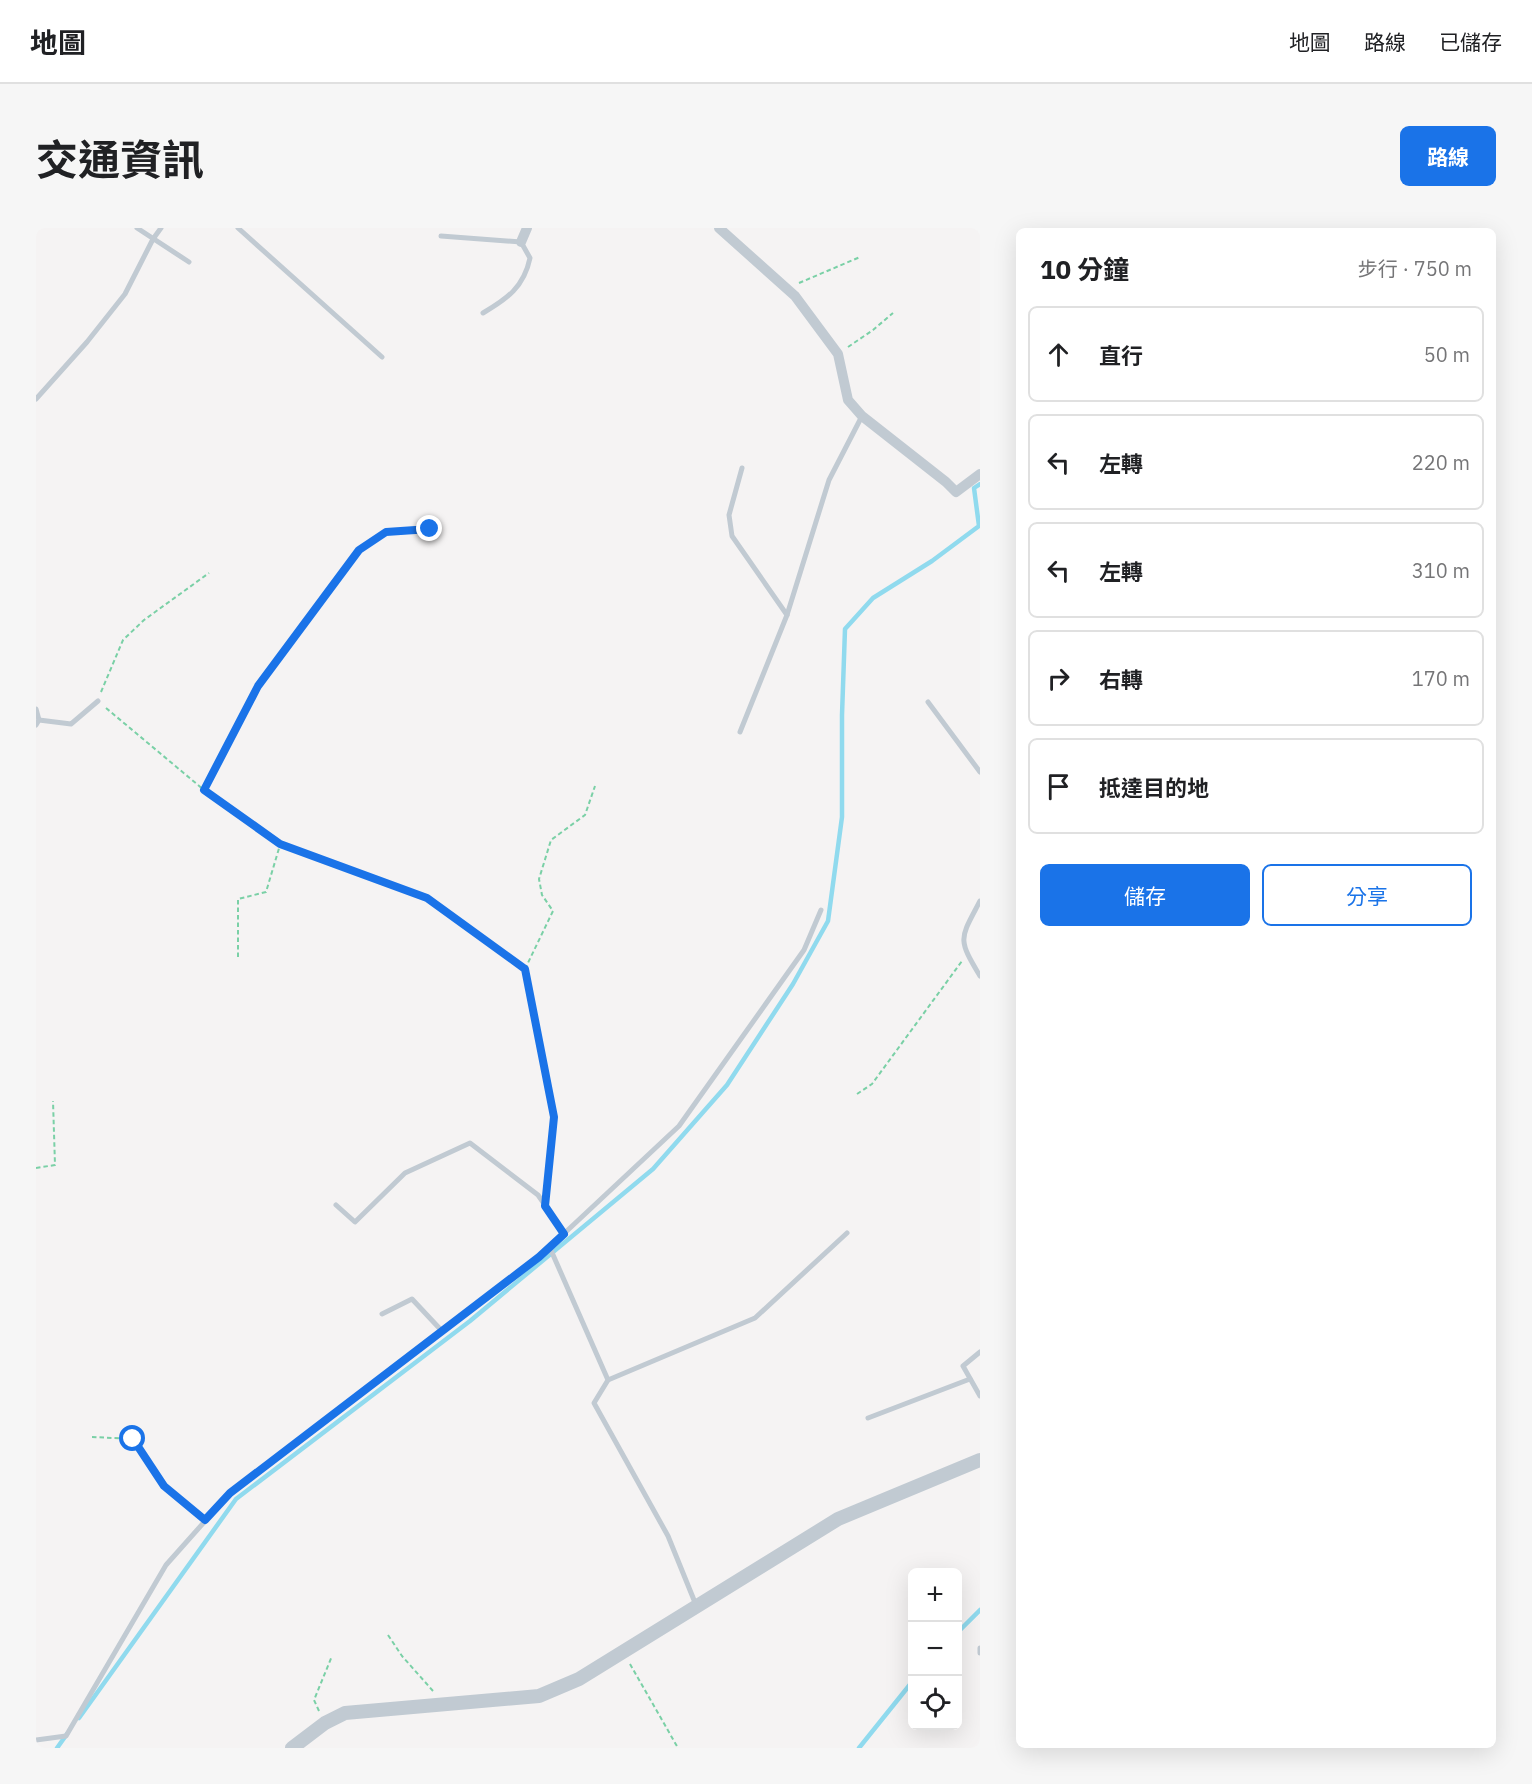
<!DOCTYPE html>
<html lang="zh-TW">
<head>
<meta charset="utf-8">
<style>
  :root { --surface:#fff; --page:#f6f6f6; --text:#202124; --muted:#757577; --line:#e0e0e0; --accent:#1a73e8 }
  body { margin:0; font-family:"IBM Plex Sans","Noto Sans TC",sans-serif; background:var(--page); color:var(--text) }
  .controls { position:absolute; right:18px; bottom:18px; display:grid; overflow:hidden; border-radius:9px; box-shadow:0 6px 24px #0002 }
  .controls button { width:54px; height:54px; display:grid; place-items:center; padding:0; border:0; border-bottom:2px solid var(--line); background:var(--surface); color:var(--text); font:30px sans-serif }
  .stop { position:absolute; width:18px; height:18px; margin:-14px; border:4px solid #1a73e8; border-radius:50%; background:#fff }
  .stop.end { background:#1a73e8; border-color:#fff; box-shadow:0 2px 6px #0008 }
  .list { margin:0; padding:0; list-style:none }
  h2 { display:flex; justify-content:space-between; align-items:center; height:78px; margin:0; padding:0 24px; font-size:26px }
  h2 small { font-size:20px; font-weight:400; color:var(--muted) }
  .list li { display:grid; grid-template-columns:39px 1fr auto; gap:18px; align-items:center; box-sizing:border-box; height:96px; margin:0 12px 12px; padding:0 12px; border:2px solid var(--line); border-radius:9px }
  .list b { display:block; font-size:22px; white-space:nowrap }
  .list em { font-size:20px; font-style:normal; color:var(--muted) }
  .actions { display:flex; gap:12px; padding:18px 24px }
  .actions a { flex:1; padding:14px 0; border:2px solid var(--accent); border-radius:9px; text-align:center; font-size:21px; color:var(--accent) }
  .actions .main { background:var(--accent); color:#fff }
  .icon { flex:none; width:33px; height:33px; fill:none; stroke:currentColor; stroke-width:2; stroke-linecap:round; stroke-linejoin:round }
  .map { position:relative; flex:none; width:944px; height:1520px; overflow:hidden; border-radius:9px }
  header { display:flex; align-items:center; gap:36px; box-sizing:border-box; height:84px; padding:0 30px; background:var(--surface); border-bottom:2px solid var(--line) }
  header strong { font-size:28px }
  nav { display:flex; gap:33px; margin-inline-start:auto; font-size:21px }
  .intro { display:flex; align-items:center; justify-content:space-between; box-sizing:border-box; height:144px; padding:0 36px }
  h1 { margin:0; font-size:42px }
  .button { padding:15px 27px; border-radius:9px; background:var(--accent); color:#fff; font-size:21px; font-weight:700 }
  main { display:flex; gap:36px; padding:0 36px }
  aside { flex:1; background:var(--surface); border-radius:9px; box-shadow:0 6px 24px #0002 }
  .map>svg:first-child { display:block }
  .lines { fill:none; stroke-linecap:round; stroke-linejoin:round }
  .stream { stroke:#90daee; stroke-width:4.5 }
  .path { stroke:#7ad0a6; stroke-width:2; stroke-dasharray:4.5 3; stroke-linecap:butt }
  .service { stroke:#c1cad2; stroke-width:5 }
  .minor { stroke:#c1cad2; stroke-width:10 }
  .tertiary { stroke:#c1cad2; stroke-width:14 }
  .route { stroke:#1a73e8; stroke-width:8 }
</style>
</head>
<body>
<header>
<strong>地圖</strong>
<nav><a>地圖</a><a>路線</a><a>已儲存</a></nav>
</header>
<div class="intro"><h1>交通資訊</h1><a class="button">路線</a></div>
<main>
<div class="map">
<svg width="944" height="1520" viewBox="0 0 944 1520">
  <rect width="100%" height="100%" fill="#f5f3f3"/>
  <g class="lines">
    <g class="stream">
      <path d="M922 1404 944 1382"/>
      <path d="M43 1490 200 1271 434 1093 617 941 691 857 757 756 792 693 806 589V487L809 401 837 370 896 333 943 298 938 260 944 256"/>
      <path d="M21 1520 31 1506"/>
      <path d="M823 1520 876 1454"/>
    </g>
    <g class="path">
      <path d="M763 55 824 29"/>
      <path d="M812 119 837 102 857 85"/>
      <path d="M65 464 87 412 108 392 173 345"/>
      <path d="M70 480 168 562 244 617 391 671 489 741"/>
      <path d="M168 562 222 458 323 322 350 304 394 301"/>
      <path d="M202 729V671L230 664 244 617"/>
      <path d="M821 866 836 856 926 733"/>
      <path d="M0 940 19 937 17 873"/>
      <path d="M511 963 518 889 489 741 517 683 506 667 503 651 515 612 549 587 559 558"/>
      <path d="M56 1209 97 1211 128 1258 163 1287"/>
      <path d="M352 1407 366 1428 397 1463"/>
      <path d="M594 1436 642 1520"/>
      <path d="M283 1483 278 1472 296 1428"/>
    </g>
    <g class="service">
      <path d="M101 0 153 34"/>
      <path d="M202 0 346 129"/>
      <path d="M405 8 485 14 494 30C488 59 471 71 447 85"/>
      <path d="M0 171 51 114 89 66 117 11 125 0"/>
      <path d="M706 240 693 287 696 308 751 387"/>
      <path d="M892 474 944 544"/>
      <path d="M0 481 3 492"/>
      <path d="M0 497 3 492 35 496 62 473"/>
      <path d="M704 504 751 387 793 252 826 188"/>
      <path d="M944 673C924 711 921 710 944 748"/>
      <path d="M300 977 319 994 369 945 434 915 502 967 529 1006"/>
      <path d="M514 1020 572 1152 558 1175 632 1308 660 1377"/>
      <path d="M346 1086 376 1071 405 1102"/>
      <path d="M944 1124 927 1138 944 1168"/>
      <path d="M572 1152 719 1090 811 1005"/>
      <path d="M832 1190 934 1151"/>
      <path d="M944 1420V1425"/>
      <path d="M0 1512 30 1508 130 1337 194 1265 503 1029 643 898 768 722 785 682"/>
    </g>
    <g class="minor">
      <path d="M683 0 759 68 802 126 812 172 826 188 910 254 920 264 944 246"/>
      <path d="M485 14 491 0"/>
    </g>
    <path class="tertiary" d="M256 1520 289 1495 309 1485 503 1468 543 1451 802 1291 944 1232"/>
  </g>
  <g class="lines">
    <path class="route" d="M97 1211 128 1258 169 1292 194 1265 503 1029 528 1006 509 978 518 889 489 741 391 670 244 616 168 562 222 458 323 322 350 304 394 301"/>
  </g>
</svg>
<div class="controls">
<button>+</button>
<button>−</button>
<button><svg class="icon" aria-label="locate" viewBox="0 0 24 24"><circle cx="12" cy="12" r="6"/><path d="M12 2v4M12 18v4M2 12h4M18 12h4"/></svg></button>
</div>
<div class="stop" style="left:97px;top:1211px"></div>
<div class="stop end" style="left:394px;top:301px"></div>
</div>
<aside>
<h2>10 分鐘<small>步行 · 750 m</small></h2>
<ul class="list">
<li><svg class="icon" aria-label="ahead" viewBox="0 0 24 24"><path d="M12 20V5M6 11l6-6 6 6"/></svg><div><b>直行</b></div><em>50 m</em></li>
<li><svg class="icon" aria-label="left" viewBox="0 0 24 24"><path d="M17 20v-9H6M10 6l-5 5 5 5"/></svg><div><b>左轉</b></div><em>220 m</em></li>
<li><svg class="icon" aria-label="left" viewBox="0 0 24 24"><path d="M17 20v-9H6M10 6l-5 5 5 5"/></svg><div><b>左轉</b></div><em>310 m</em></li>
<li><svg class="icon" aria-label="right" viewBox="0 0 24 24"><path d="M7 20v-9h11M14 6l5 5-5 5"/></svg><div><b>右轉</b></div><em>170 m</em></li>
<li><svg class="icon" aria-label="arrive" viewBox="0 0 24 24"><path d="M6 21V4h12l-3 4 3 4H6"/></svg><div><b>抵達目的地</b></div></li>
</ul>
<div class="actions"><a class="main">儲存</a><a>分享</a></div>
</aside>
</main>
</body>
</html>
